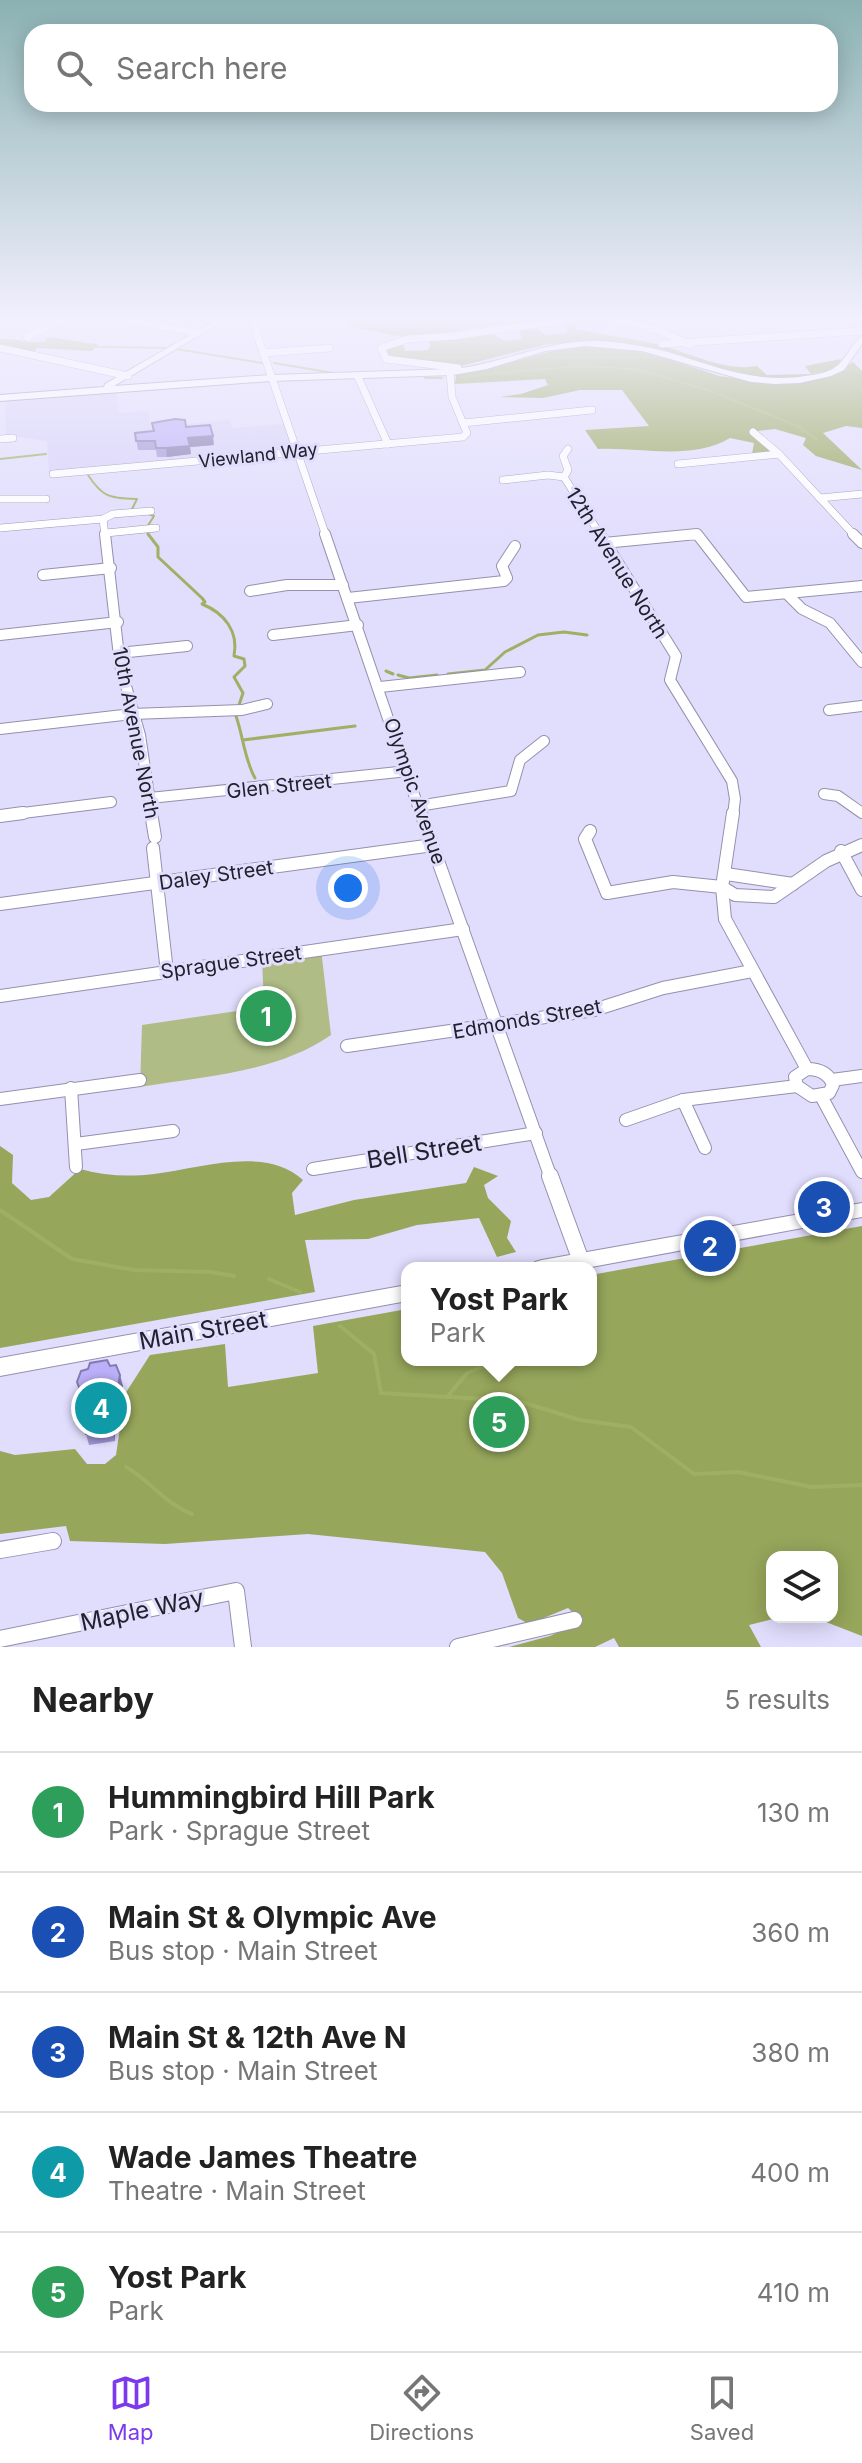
<!DOCTYPE html>
<html lang="en">
<head>
<meta charset="utf-8">
<style>
  :root { --surface:#fff; --page:#f6f6f6; --text:#222; --muted:#767676; --line:#e0e0e0; --accent:#7c3aed }
  body { margin:0; font-family:Inter,sans-serif; background:var(--page); color:var(--text) }
  .controls { position:absolute; right:24px; bottom:24px; display:grid; overflow:hidden; border-radius:16px; box-shadow:0 4px 20px #0003 }
  .controls button { width:72px; height:72px; display:grid; place-items:center; padding:0; border:0; border-bottom:2px solid var(--line); background:var(--surface); color:var(--text); font:40px sans-serif }
  .you { position:absolute; left:348px; top:888px; width:28px; height:28px; margin:-20px; border:6px solid #fff; border-radius:50%; background:#1a73e8; box-shadow:0 0 0 12px #1a73e833 }
  .badge { display:grid; place-items:center; width:52px; height:52px; border-radius:50%; background:var(--accent); color:#fff; font-size:26px; font-weight:700 }
  .pin { position:absolute; translate:-50% -50%; border:4px solid #fff; box-shadow:0 2px 8px #0006 }
  .popup { position:absolute; left:401px; top:1262px; width:196px; height:104px; box-sizing:border-box; display:grid; place-content:center; border-radius:16px; background:var(--surface); filter:drop-shadow(0 2px 6px #0005); font-size:26px; white-space:nowrap; color:var(--muted) }
  .popup b { font-size:30px; color:var(--text) }
  .popup::after { content:''; position:absolute; left:50%; top:100%; margin-left:-16px; border:16px solid transparent; border-top-color:var(--surface) }
  .list { margin:0; padding:0; list-style:none }
  h2 { display:flex; justify-content:space-between; align-items:center; height:104px; margin:0; padding:0 32px; font-size:34px }
  h2 small { font-size:26px; font-weight:400; color:var(--muted) }
  .list li { display:grid; grid-template-columns:52px 1fr auto; gap:24px; align-items:center; box-sizing:border-box; height:120px; padding:0 32px; border-top:2px solid var(--line) }
  .list b { display:block; font-size:30px; white-space:nowrap }
  .list p { margin:0; font-size:26px; white-space:nowrap; color:var(--muted) }
  .list em { font-size:26px; font-style:normal; color:var(--muted) }
  .icon { flex:none; width:44px; height:44px; fill:none; stroke:currentColor; stroke-width:2; stroke-linecap:round; stroke-linejoin:round }
  .map { position:relative; flex:none; width:862px; height:1647px; overflow:hidden }
  .search { position:absolute; background:var(--surface); box-shadow:0 4px 20px #0003; left:24px; right:24px; top:24px; height:88px; display:flex; align-items:center; gap:20px; box-sizing:border-box; padding:0 28px; border-radius:24px; color:var(--muted); font-size:30px }
  .sheet { height:704px; background:var(--surface) }
  nav { display:flex; justify-content:space-around; align-items:center; box-sizing:border-box; height:112px; border-top:2px solid var(--line); background:var(--surface); font-size:22px; color:var(--muted) }
  nav a { display:grid; justify-items:center; gap:4px }
  nav .on { color:var(--accent) }
  .map>svg:first-child { display:block }
  .built { fill:#d7d2f9 }
  .green { fill:#afbc85 }
  .forest { fill:#96a65b }
  .lines { fill:none; stroke-linecap:round; stroke-linejoin:round }
  .stream-far2 { stroke:#9fb064; stroke-width:2 }
  .stream-far1 { stroke:#9fb064; stroke-width:3 }
  .stream { stroke:#9fb064; stroke-width:4 }
  .minor-far3-casing { stroke:#9490ad; stroke-width:8 }
  .minor-far2-casing { stroke:#9490ad; stroke-width:12 }
  .minor-far1-casing { stroke:#9490ad; stroke-width:14 }
  .minor-casing { stroke:#9490ad; stroke-width:18 }
  .major-casing { stroke:#9490ad; stroke-width:2 }
  .minor-far3 { stroke:#fff; stroke-width:7 }
  .minor-far2 { stroke:#fff; stroke-width:10 }
  .minor-far1 { stroke:#fff; stroke-width:12 }
  .minor { stroke:#fff; stroke-width:16 }
  .major { fill:#fff; fill-rule:evenodd }
  .wall { fill:#a096d5 }
  .shaded-wall { fill:#827aae }
  .building { fill:#baaff8; stroke:#827aae; stroke-width:2 }
  .labels { text-anchor:middle; dominant-baseline:central; stroke-width:6; stroke-linejoin:round; paint-order:stroke }
  .far-street-label { font-size:18px; fill:#22202c; stroke:#e1ddfd }
  .street-label { font-size:20px; fill:#22202c; stroke:#e1ddfd }
  .near-street-label { font-size:24px; fill:#22202c; stroke:#e1ddfd }
</style>
</head>
<body>
<div class="map">
<svg width="862" height="1647" viewBox="0 0 862 1647">
  <rect width="100%" height="100%" fill="#e1ddfd"/>
  <path class="built" d="M116 393 119 413 148 410 151 427 230 420 232 428 285 424 293 447 49 473 47 441 6 435 5 402Z"/>
  <path class="green" d="M321 949 331 1035C276 1073 205 1076 140 1087L142 1025 264 1007 262 958Z"/>
  <g class="forest">
    <path d="M348 320H619C584 325 549 321 514 323 469 326 417 345 374 331 366 329 359 331 351 327Z"/>
    <path d="M532 324 546 335 567 333 566 324H578L575 328C604 336 632 338 660 345 689 353 727 372 757 366L767 375 811 374 805 366 841 359 839 364 831 370 791 379 740 376 644 347 606 341 548 344 461 366 391 358 384 348 403 343 405 351 428 350 431 345 425 339 492 334 505 341 522 339 517 326Z"/>
    <path d="M47 337C65 338 80 343 98 344L92 351 37 348 33 353 0 347V339C16 338 29 344 45 342Z"/>
    <path d="M588 345 643 350 719 376 767 382 839 372 853 362 862 371V428L846 426 823 433 862 470 816 456 803 445 806 438 775 429 757 431 778 452 752 454 754 443 730 438C691 461 641 447 598 449L585 430 649 426 622 390H580L543 398 500 397 521 394 548 385 545 379 455 384 456 375C503 369 541 349 588 345Z"/>
    <path d="M0 1146 13 1155 12 1183 31 1200 49 1197 80 1169C105 1176 129 1177 154 1174 199 1169 265 1145 303 1180L292 1193 295 1215 354 1200 466 1183 474 1167 498 1176 484 1185 488 1198 511 1221 507 1238 516 1252 497 1257 479 1218 417 1225 368 1239 305 1240 315 1292 0 1348Z"/>
    <path d="M862 1226V1636L813 1617H832V1557H772V1617H781L749 1625 761 1647H619L614 1638 595 1647H509L550 1636 582 1621 568 1608 529 1624 518 1618 502 1573 485 1552 308 1534 165 1544 70 1541 66 1526 0 1534V1451L15 1455 75 1449 87 1464H105L116 1455 125 1394 150 1355 225 1344 228 1387 318 1373 313 1326 407 1309V1360H591V1275Z"/>
  </g>
  <g class="lines">
    <g class="stream-far2">
      <path d="M3 345 167 348"/>
      <path d="M176 349 262 363"/>
      <path d="M274 363 339 374"/>
      <path d="M460 377 579 366 636 369 711 391 800 427 817 440"/>
      <path d="M425 378H442"/>
      <path d="M0 459 46 454"/>
      <path d="M88 475C103 498 110 498 137 499L131 511"/>
      <path d="M147 527 154 516 148 514"/>
      <path d="M146 531 150 536"/>
    </g>
    <g class="stream-far1">
      <path d="M148 534 158 547V557L202 598 205 602 202 604C224 613 239 631 234 656L244 659 245 666 234 677 243 693 239 705"/>
      <path d="M386 671 393 674"/>
      <path d="M448 674 485 670 505 652 538 635 564 632 587 635"/>
      <path d="M398 675 409 678 437 675"/>
      <path d="M236 716C243 736 245 761 255 778"/>
      <path d="M243 740 355 726"/>
    </g>
    <g class="stream">
      <path d="M0 1210 72 1259 134 1270 210 1272 234 1276"/>
      <path d="M269 1279 300 1292"/>
      <path d="M340 1326 374 1354 381 1393 518 1401 580 1420 631 1427 694 1474 738 1472 812 1487 862 1485"/>
      <path d="M447 1397 467 1373 498 1360"/>
      <path d="M126 1467C151 1481 165 1504 192 1514"/>
    </g>
    <g class="minor-far3-casing">
      <g id="minor-far3">
        <path d="M609 319C639 322 663 330 689 345"/>
        <path d="M129 320 197 333"/>
        <path d="M252 320 326 536"/>
        <path d="M27 337 62 320"/>
        <path d="M662 344 862 331"/>
        <path d="M0 348 128 376"/>
        <path d="M264 353 329 348"/>
        <path d="M458 368 386 359 381 348 408 339 454 336 573 319"/>
        <path d="M358 377 388 444"/>
        <path d="M463 423 592 410"/>
        <path d="M753 432 779 454 855 536"/>
        <path d="M0 439 13 438"/>
        <path d="M568 449 563 456 568 470 564 477 601 536"/>
        <path d="M678 464 779 454"/>
        <path d="M53 474 463 437 467 433 452 397 450 372"/>
        <path d="M503 480 548 475 564 477"/>
        <path d="M820 498 862 494"/>
        <path d="M0 499H46"/>
        <path d="M103 519 105 536"/>
        <path d="M0 528 103 519 113 514 151 511"/>
        <path d="M106 533 156 528"/>
        <path d="M679 536H698"/>
      </g>
    </g>
    <g class="minor-far2-casing">
      <g id="minor-far2">
        <path d="M105 534 120 665 140 735 152 815"/>
        <path d="M325 534 421 815"/>
        <path d="M600 534 676 656 670 680 732 781 735 799 733 815"/>
        <path d="M853 534 862 543"/>
        <path d="M604 543 697 534 746 597 862 586"/>
        <path d="M43 575 111 568"/>
        <path d="M250 591 287 585H343"/>
        <path d="M787 594 802 609 830 623 862 662"/>
        <path d="M348 598 504 581 507 578 502 566 515 546"/>
        <path d="M0 635 118 622"/>
        <path d="M273 635 358 625"/>
        <path d="M119 653 187 646"/>
        <path d="M380 687 520 672"/>
        <path d="M829 710 862 706"/>
        <path d="M0 729 132 714 242 710 267 704"/>
        <path d="M824 794 838 796 862 813"/>
        <path d="M150 798 408 771"/>
        <path d="M418 806 511 791 520 760 544 741"/>
        <path d="M7 815 111 802"/>
      </g>
    </g>
    <g class="minor-far1-casing">
      <g id="minor-far1">
        <path d="M151 813 155 837"/>
        <path d="M421 813 551 1178"/>
        <path d="M733 813 722 887 725 919 807 1069"/>
        <path d="M0 816 23 813"/>
        <path d="M590 831 585 839 607 893 673 882 722 887 735 895 774 897 826 861 862 845"/>
        <path d="M153 848 167 972"/>
        <path d="M841 851 862 890"/>
        <path d="M726 874 793 884"/>
        <path d="M0 904 433 845"/>
        <path d="M0 996 463 929"/>
        <path d="M347 1046 594 1010 663 988 752 971"/>
        <path d="M807 1069C819 1069 829 1073 833 1085L829 1093 812 1096 797 1086 795 1077Z"/>
        <path d="M832 1080 862 1076"/>
        <path d="M71 1088 76 1167"/>
        <path d="M821 1096 862 1172"/>
        <path d="M0 1099 140 1080"/>
        <path d="M683 1100 705 1148"/>
        <path d="M626 1120 683 1100 797 1086"/>
        <path d="M76 1144 173 1131"/>
        <path d="M313 1169 536 1133"/>
      </g>
    </g>
    <g class="minor-casing">
      <g id="minor">
        <path d="M550 1176 581 1261"/>
        <path d="M0 1550 53 1541"/>
        <path d="M0 1639 236 1591 243 1647"/>
        <path d="M458 1647 574 1620"/>
      </g>
    </g>
    <g class="major-casing">
      <g id="major">
        <path d="M216 320H225L114 386 271 375 453 369C502 364 546 340 596 341 621 342 645 346 668 352 714 366 756 384 805 376 815 375 826 373 834 368 847 360 850 344 862 336V344L844 370 831 376 800 383 775 384 751 382 642 351 586 346 545 351 487 369 453 375 271 381 0 401V395L104 387 105 384Z"/>
        <path d="M862 1203V1217L586 1268H532L535 1262 542 1260Z"/>
        <path d="M407 1285V1301L0 1376V1358Z"/>
      </g>
    </g>
    <use href="#minor-far3" class="minor-far3"/>
    <use href="#minor-far2" class="minor-far2"/>
    <use href="#minor-far1" class="minor-far1"/>
    <use href="#minor" class="minor"/>
    <use href="#major" class="major"/>
  </g>
  <g class="wall">
    <path d="M186 427 214 445 190 447 191 454 167 457H157L156 450H138L135 433Z"/>
    <path d="M110 1366 123 1386 121 1398 123 1408 115 1426V1441L89 1445 78 1404 80 1403V1396L77 1382Z"/>
  </g>
  <g class="shaded-wall">
    <path d="M213 436 214 445 190 447 191 454 167 457 166 448 188 438Z"/>
    <path d="M120 1375 123 1386 121 1398 123 1408 115 1426V1441L113 1430 112 1415Z"/>
  </g>
  <g class="building">
    <path d="M175 419 185 420 186 427 210 425 213 436 188 438 190 446 166 448H156L155 441H136L135 433 154 431 152 423Z"/>
    <path d="M107 1360 110 1366 116 1365 120 1375 116 1396 120 1397 112 1415 113 1430 86 1434 78 1404 81 1402 79 1396 82 1395 77 1382 81 1371 88 1369 90 1363Z"/>
  </g>
  <linearGradient id="sky" x2="0" y2="1"><stop stop-color="#8bb2b3"/><stop offset="0.58" stop-color="#f2f0fe"/><stop offset="1" stop-color="#f2f0fe" stop-opacity="0"/></linearGradient>
  <rect width="862" height="550" fill="url(#sky)"/>
  <g class="labels">
    <g class="far-street-label">
      <text transform="translate(258 455) rotate(-6)">Viewland Way</text>
    </g>
    <g class="street-label">
      <text transform="translate(617 563) rotate(58)">12th Avenue North</text>
      <text transform="translate(136 733) rotate(79)">10th Avenue North</text>
      <text transform="translate(279 786) rotate(-6)">Glen Street</text>
      <text transform="translate(415 791) rotate(71)">Olympic Avenue</text>
      <text transform="translate(216 875) rotate(-8)">Daley Street</text>
      <text transform="translate(231 962) rotate(-8)">Sprague Street</text>
      <text transform="translate(527 1019) rotate(-10)">Edmonds Street</text>
    </g>
    <g class="near-street-label">
      <text transform="translate(424 1151) rotate(-9)">Bell Street</text>
      <text transform="translate(203 1330) rotate(-10)">Main Street</text>
      <text transform="translate(142 1610) rotate(-12)">Maple Way</text>
    </g>
  </g>
</svg>
<div class="controls">
<button><svg class="icon" aria-label="layers" viewBox="0 0 24 24"><path d="M12 4l9 5-9 5-9-5zM3 14l9 5 9-5"/></svg></button>
</div>
<div class="you"></div>
<div class="pin badge" style="left:266px;top:1016px;background:#2e9e5b">1</div>
<div class="pin badge" style="left:710px;top:1246px;background:#1a4fb4">2</div>
<div class="pin badge" style="left:824px;top:1207px;background:#1a4fb4">3</div>
<div class="pin badge" style="left:101px;top:1408px;background:#0f9aa8">4</div>
<div class="pin badge" style="left:499px;top:1422px;background:#2e9e5b">5</div>
<div class="popup"><b>Yost Park</b>Park</div>
<div class="search"><svg class="icon" aria-label="search" viewBox="0 0 24 24"><circle cx="10" cy="10" r="6"/><path d="M15 15l6 6"/></svg>Search here</div>
</div>
<section class="sheet">
<h2>Nearby<small>5 results</small></h2>
<ul class="list">
<li><span class="badge" style="background:#2e9e5b">1</span><div><b>Hummingbird Hill Park</b><p>Park · Sprague Street</p></div><em>130 m</em></li>
<li><span class="badge" style="background:#1a4fb4">2</span><div><b>Main St &amp; Olympic Ave</b><p>Bus stop · Main Street</p></div><em>360 m</em></li>
<li><span class="badge" style="background:#1a4fb4">3</span><div><b>Main St &amp; 12th Ave N</b><p>Bus stop · Main Street</p></div><em>380 m</em></li>
<li><span class="badge" style="background:#0f9aa8">4</span><div><b>Wade James Theatre</b><p>Theatre · Main Street</p></div><em>400 m</em></li>
<li><span class="badge" style="background:#2e9e5b">5</span><div><b>Yost Park</b><p>Park</p></div><em>410 m</em></li>
</ul>
</section>
<nav>
<a class="on"><svg class="icon" aria-label="map" viewBox="0 0 24 24"><path d="M3 6l6-2 6 2 6-2v14l-6 2-6-2-6 2zM9 4v14M15 6v14"/></svg>Map</a>
<a><svg class="icon" aria-label="directions" viewBox="0 0 24 24"><path d="M12 3l9 9-9 9-9-9zM9 14v-3h6M13 9l2 2-2 2"/></svg>Directions</a>
<a><svg class="icon" aria-label="saved" viewBox="0 0 24 24"><path d="M7 4h10v16l-5-4-5 4z"/></svg>Saved</a>
</nav>
</body>
</html>
